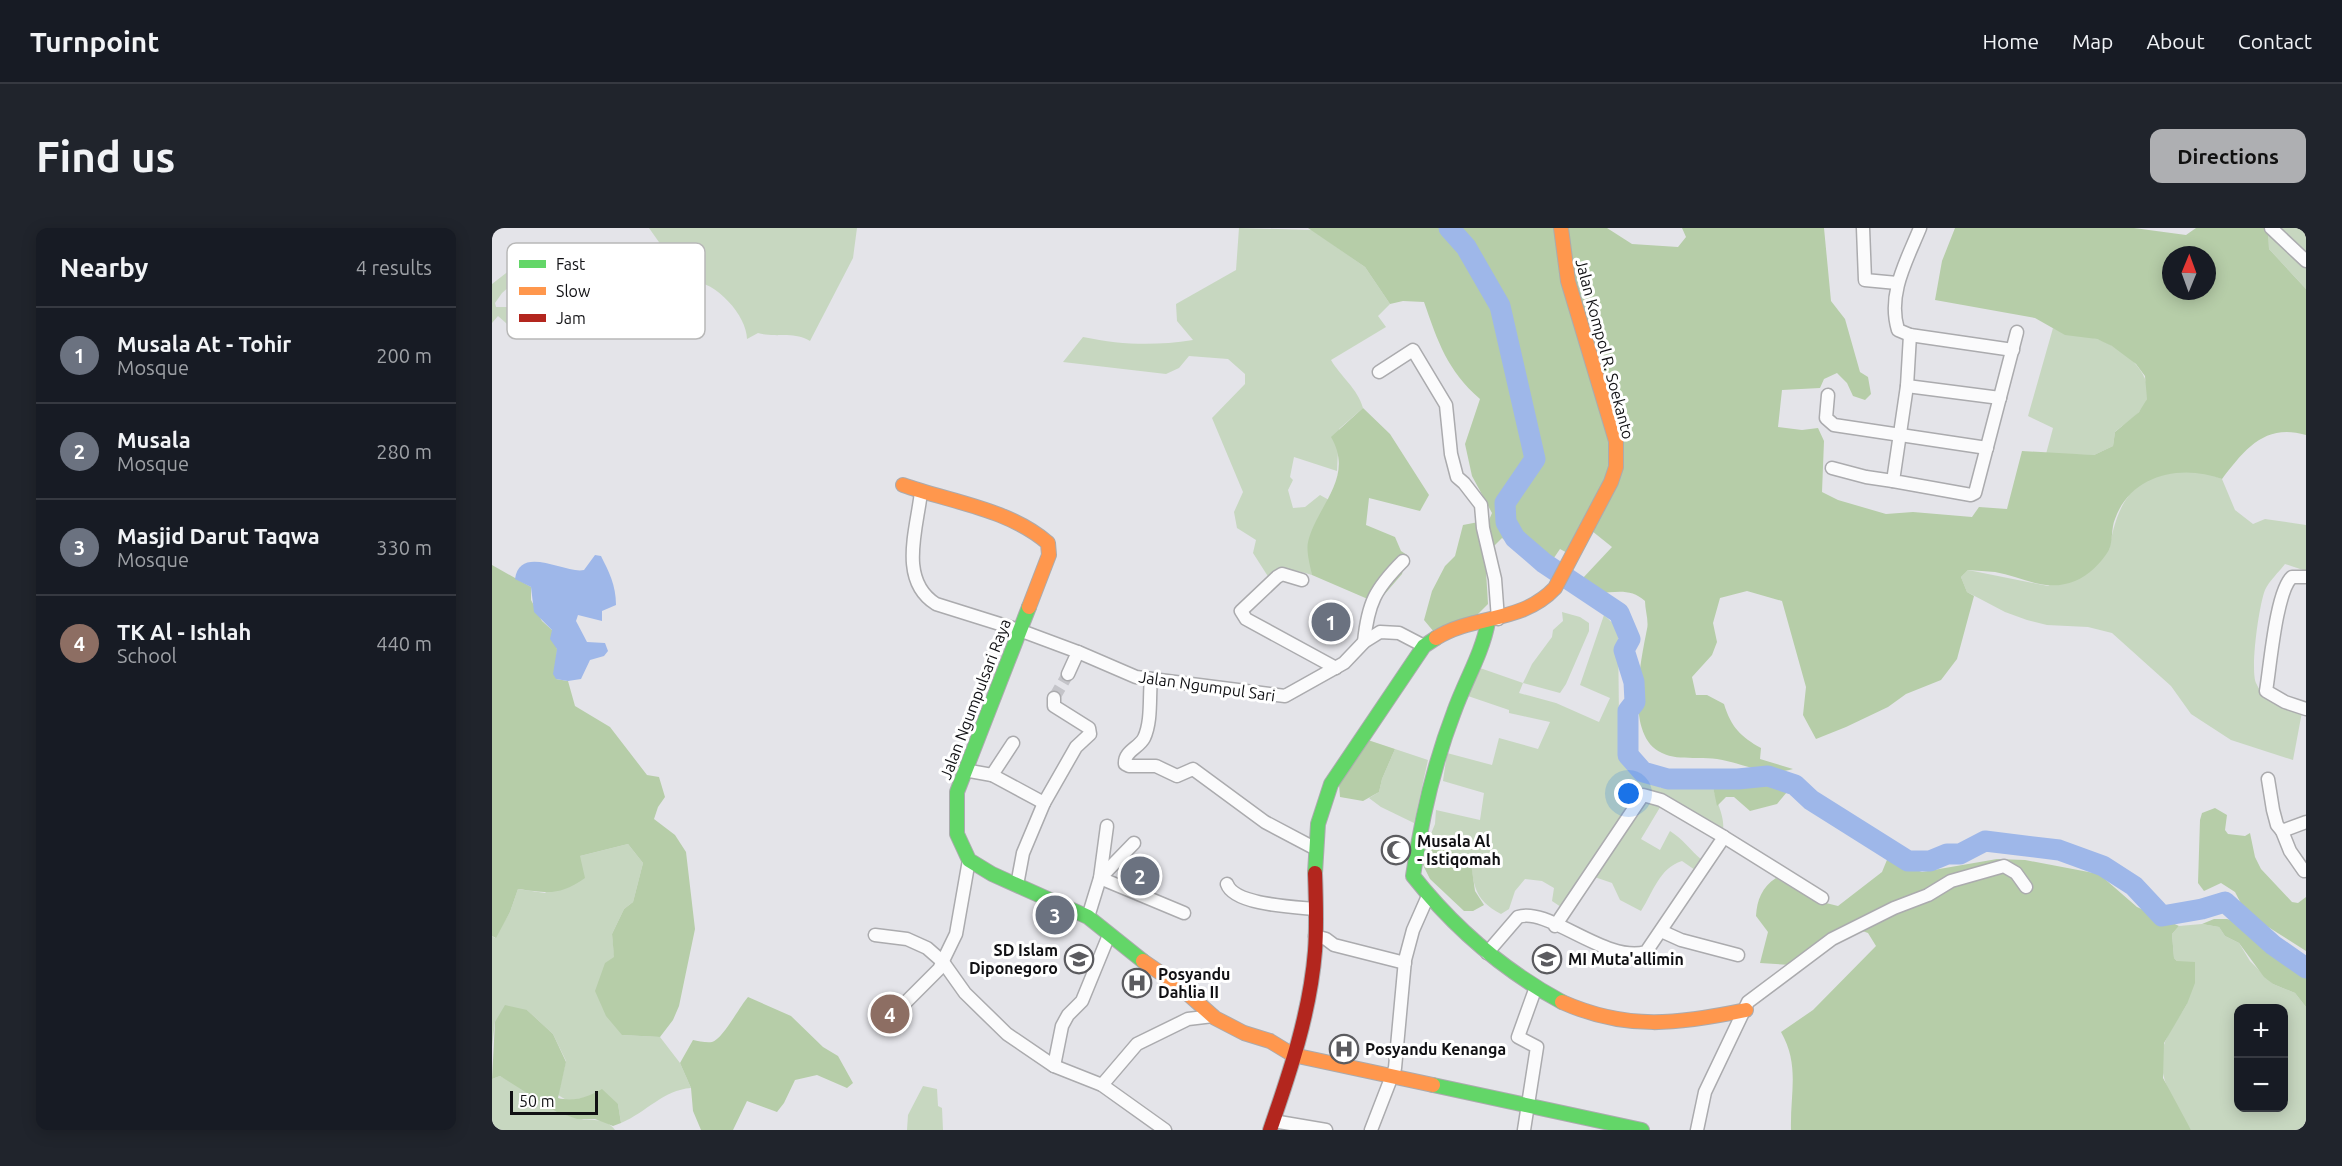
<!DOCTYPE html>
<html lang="en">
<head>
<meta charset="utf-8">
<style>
  :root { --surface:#171b24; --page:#20242c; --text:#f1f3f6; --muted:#9ea1a6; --line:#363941; --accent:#aeafb2 }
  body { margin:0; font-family:Ubuntu,sans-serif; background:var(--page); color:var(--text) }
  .controls { position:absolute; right:18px; bottom:18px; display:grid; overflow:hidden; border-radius:12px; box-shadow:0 3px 15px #0003 }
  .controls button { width:54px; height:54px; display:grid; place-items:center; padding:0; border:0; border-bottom:2px solid var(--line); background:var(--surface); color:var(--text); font:30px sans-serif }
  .compass { position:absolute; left:1670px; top:18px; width:54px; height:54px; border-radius:50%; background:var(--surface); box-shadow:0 3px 15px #0003; rotate:1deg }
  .scale { position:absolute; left:18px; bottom:15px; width:88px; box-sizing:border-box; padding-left:6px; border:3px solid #111114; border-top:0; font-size:16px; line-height:21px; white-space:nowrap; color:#111114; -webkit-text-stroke:4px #fff; paint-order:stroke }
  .you { position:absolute; left:1137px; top:566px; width:21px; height:21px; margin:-15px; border:4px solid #fff; border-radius:50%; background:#1a73e8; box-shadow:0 0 0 9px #1a73e833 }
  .badge { display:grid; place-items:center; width:39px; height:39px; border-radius:50%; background:var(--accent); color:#fff; font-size:20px; font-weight:700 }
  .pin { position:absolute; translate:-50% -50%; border:3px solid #fff; box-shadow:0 2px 6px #0006 }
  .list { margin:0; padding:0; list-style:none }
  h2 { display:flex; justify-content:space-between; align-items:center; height:78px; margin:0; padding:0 24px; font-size:26px }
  h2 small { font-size:20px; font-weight:400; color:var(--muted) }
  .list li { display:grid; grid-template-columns:39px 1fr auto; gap:18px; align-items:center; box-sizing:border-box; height:96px; padding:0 24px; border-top:2px solid var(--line) }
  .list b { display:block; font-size:22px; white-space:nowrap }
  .list p { margin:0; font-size:20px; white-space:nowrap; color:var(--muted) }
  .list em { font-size:20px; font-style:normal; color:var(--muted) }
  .map { position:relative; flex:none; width:1814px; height:902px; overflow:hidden; border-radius:12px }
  header { display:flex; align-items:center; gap:36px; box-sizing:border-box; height:84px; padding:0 30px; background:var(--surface); border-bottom:2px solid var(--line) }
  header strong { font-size:28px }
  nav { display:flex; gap:33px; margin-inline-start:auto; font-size:21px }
  .intro { display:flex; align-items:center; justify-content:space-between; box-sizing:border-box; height:144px; padding:0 36px }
  h1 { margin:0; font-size:42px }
  .button { padding:15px 27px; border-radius:12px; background:var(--accent); color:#111; font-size:21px; font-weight:700 }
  main { display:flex; gap:36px; padding:0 36px }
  aside { flex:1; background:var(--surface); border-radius:12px; box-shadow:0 3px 15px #0003 }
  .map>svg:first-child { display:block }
  .green { fill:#c7d7c0; fill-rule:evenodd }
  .forest { fill:#b6cda8; fill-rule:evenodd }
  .water { fill:#9eb7e9 }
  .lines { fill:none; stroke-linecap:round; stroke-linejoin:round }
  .river { stroke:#9eb7e9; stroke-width:21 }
  .street-tunnel { stroke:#c4c4c9; stroke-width:12; stroke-dasharray:12 6; stroke-linecap:butt }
  .street-casing { stroke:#ababae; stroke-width:15 }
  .fast-casing { stroke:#ababae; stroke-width:16 }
  .slow-casing { stroke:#ababae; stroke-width:16 }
  .jam-casing { stroke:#ababae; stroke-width:16 }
  .street { stroke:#fbfbfc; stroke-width:12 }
  .fast { stroke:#63d668; stroke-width:14 }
  .slow { stroke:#ff974d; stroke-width:14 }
  .jam { stroke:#b3261e; stroke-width:14 }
  .labels { text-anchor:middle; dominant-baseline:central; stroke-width:6; stroke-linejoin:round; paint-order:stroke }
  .street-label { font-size:16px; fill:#111114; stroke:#fff }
  .poi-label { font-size:16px; font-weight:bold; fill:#111114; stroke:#fff; text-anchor:start }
  .key { fill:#fff; stroke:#b8b8b8; stroke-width:1.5 }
  .key-label { font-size:16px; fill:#111114 }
</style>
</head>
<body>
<header>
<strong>Turnpoint</strong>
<nav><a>Home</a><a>Map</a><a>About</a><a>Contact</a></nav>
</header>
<div class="intro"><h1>Find us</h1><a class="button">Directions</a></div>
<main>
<aside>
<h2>Nearby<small>4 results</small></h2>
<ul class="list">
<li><span class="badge" style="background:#6b7280">1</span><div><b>Musala At - Tohir</b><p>Mosque</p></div><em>200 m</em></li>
<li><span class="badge" style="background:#6b7280">2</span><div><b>Musala</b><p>Mosque</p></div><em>280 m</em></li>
<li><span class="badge" style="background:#6b7280">3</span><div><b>Masjid Darut Taqwa</b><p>Mosque</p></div><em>330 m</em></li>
<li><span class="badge" style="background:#8d6e63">4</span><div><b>TK Al - Ishlah</b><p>School</p></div><em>440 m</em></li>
</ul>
</aside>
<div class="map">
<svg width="1814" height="902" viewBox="0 0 1814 902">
  <rect width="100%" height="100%" fill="#e4e4e9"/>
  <g class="green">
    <path d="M157 0H365L361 30 318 113C303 103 284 110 266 105L255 111C255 88 224 53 199 53L183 38 175 37 169 17Z"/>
    <path d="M747 0 820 2 873 39 898 76 886 88 894 99 839 132C849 149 866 161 871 180L847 201 845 243 802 229 798 249 801 252 796 262 801 280 813 279 828 267 837 272 816 315 820 347C802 342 792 338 777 350L761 325 764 312 745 300 742 284 751 264 720 190 753 156V146L736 131 697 128 687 140 674 146 571 134 591 109C630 117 662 118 701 112L685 93 684 76 744 42Z"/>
    <path d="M1776 0H1814V61L1777 21Z"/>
    <path d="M31 32 37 34V41L10 65 3 75 4 79H17L31 105 22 102 6 88 0 95V56Z"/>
    <path d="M1561 100C1576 108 1590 106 1605 111 1629 119 1661 143 1655 171 1651 185 1633 195 1623 204L1621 218 1602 227 1554 226 1561 200 1536 188Z"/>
    <path d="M1693 243 1712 244 1730 251 1743 282 1761 296 1773 291 1814 297V343L1793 336C1787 344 1777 353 1773 362 1767 377 1758 441 1764 455 1772 474 1792 478 1810 484L1801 532 1739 512 1699 486 1679 458 1620 405 1596 399 1555 397 1535 392 1513 384 1475 364 1469 349 1476 342 1556 358 1617 322C1622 295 1629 265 1657 251 1667 246 1682 245 1693 243Z"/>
    <path d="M1070 384 1088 389 1097 395V403L1074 456 1068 465 1031 455 1027 465 1064 475 1107 494 1118 470 1088 457 1112 387 1126 400 1127 491 1134 536 1169 560 1221 559C1224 574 1233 588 1231 602L1170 576 1149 611 1168 622 1178 603C1191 611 1198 622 1210 632L1203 642 1190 633C1167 640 1161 665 1149 683L1128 672 1120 655 1091 645 1069 679 1060 673 1062 660 1050 653 1033 651 1023 663 1017 681 1009 686C981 671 982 657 978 628L934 618 943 596 944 582 988 592 992 565 951 553 955 525 1000 537 1007 510 1046 521 1058 494 1017 485V482L973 467 988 440 1031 455 1040 436 1060 409 1061 402 1071 393Z"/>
    <path d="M903 521 936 532 922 595 889 579 877 570 887 564 890 551Z"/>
    <path d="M136 616 151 635 141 674 132 681 120 706 130 807 168 809 188 835 199 860C171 862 155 884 129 895L126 876 95 869 76 873 66 867 74 833 61 806 35 782 3 794 0 819V708L3 710 18 684 26 661 53 665 88 628Z"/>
    <path d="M1710 696 1727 699 1733 708 1747 715 1758 733 1781 756 1803 765 1814 779V902H1699C1683 877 1661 844 1673 814 1678 801 1688 788 1695 776L1686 734 1682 730 1680 706 1687 698ZM1746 780H1792V880H1746Z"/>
    <path d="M8 848C35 860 55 882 84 890 98 894 113 888 123 902H0V851Z"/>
    <path d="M431 858 445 861 446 878 450 880 451 902H415L416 887Z"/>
  </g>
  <g class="forest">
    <path d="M816 0H1115L1140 16 1186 19 1194 9 1190 0H1332L1339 73 1353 91 1368 144 1376 149 1379 166 1373 172 1361 168 1355 155 1345 145 1332 151 1328 160 1290 162 1286 199 1310 202 1326 200 1332 213 1330 264 1346 272 1394 286 1421 284 1480 289 1487 279 1515 281 1530 223 1602 227 1621 218 1623 204 1647 184 1655 171 1653 148 1644 136 1620 118 1605 111 1573 107 1543 90 1443 72 1450 33 1463 0H1642L1694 7 1704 0H1776L1777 21 1814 61V207C1773 195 1753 221 1730 251 1690 236 1639 246 1623 291 1619 300 1621 313 1617 322 1610 334 1596 348 1583 353 1554 365 1531 349 1503 344 1494 343 1485 343 1476 342L1469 349 1475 364 1482 368 1465 431 1449 452 1414 466 1396 479 1354 499 1324 511 1311 487 1314 459 1290 373 1255 363 1228 370 1221 395 1225 414 1220 427 1200 449 1204 467H1215L1232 476C1239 499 1249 509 1269 520L1268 531 1301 541C1274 549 1251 535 1225 531 1207 528 1186 533 1170 525 1132 508 1149 432 1155 401 1157 393 1153 382 1153 373 1139 360 1125 364 1106 365L1090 351 1120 319 1100 303 1079 327 1068 321 1051 346 1010 310 993 327 996 376 967 405 942 404 932 392 940 363 953 338 963 328 971 297 997 292 1000 285 980 248 973 216 988 171C955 142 946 114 932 74L911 73 898 76 873 39ZM1679 27H1715V63H1679Z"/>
    <path d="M871 180 898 206 937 267 928 283 877 270 874 297 903 309 909 323 915 327 910 346 885 375 820 347C818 337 814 323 816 314 825 277 863 250 839 209Z"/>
    <path d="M0 337 39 359V372L50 393 60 402 65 421 64 451 76 453 83 478 118 499 155 547 167 549 173 569 166 579 162 591 183 607 194 624 203 701 187 778 181 792 168 809 130 807 114 788 103 763 113 735 122 729 120 706 132 681 141 674 151 635 136 616 88 628 93 650C67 668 57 665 26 661L18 684 4 710 0 708Z"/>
    <path d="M876 512 903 521 890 551 887 564 871 573 848 569 847 557Z"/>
    <path d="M1229 556H1269L1295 564 1285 576 1258 583 1242 569H1234L1225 578 1221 559Z"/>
    <path d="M1723 580 1735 587 1733 602 1736 606 1753 608 1758 605 1763 629 1769 641 1800 674 1806 675 1814 669V723L1754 685 1743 664 1729 655 1712 663 1706 655 1708 592 1710 585Z"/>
    <path d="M934 618 978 628 983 663 992 677 981 683H972L938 651 931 637Z"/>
    <path d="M1397 627 1414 638 1430 644 1505 631 1533 632 1607 646 1645 679 1687 698 1680 706 1682 730 1685 733 1703 734V755L1695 776 1672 815 1671 850 1699 902H1299C1298 865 1308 837 1289 804L1321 782 1384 718 1376 705 1356 698 1300 737 1268 735 1276 704 1264 688C1265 672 1270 659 1284 650L1322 672 1346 678 1390 644Z"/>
    <path d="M1722 691H1735L1749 695 1814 750V779L1803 765 1781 756 1772 749 1747 715 1733 708 1727 699 1710 696Z"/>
    <path d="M256 769 299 788 331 819 346 828 361 855 355 860 325 847 303 852 292 875 285 884 255 873 241 902H209L201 883 199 860 188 835 201 812C206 813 215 815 220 814 230 812 248 778 256 769Z"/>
    <path d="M13 777 35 782 61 806 74 834 66 870C82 874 96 869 110 861L126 876 129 895 121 898 103 891H85L65 884 8 848 0 851 3 794Z"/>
  </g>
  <path class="water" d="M103 327 109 328C117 344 124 357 124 377L110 383V393L86 387 84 393 95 414 113 415 116 423 112 428 98 432 89 451 76 453 64 451 61 446 65 421 58 411 60 402 42 384 39 359 23 351C28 316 73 346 92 342Z"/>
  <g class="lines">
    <path class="river" d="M957 0 974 19 1008 78 1043 231 1013 275 1014 294 1023 310 1052 335 1127 385 1138 411 1132 422 1142 454 1143 474 1136 483V527L1151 544 1176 551H1246L1276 548 1303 557 1319 572 1416 633H1438L1455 626H1468L1493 613 1567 622 1611 638 1642 658 1670 688 1710 681 1733 674 1781 717 1814 740"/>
    <path class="street-tunnel" d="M562 470 576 446"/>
    <g class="street-casing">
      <g id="street">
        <path d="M1371 0 1373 52 1405 55"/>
        <path d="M1428 0C1415 32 1395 66 1406 102L1418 107 1521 122"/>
        <path d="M1779 0 1814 33"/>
        <path d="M1418 107 1415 158 1401 253 1479 267 1483 265 1525 104"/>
        <path d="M887 144 921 122 954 177 959 226 965 249 972 255 989 277 991 300 1003 351 1006 391"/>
        <path d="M1415 158 1508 170"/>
        <path d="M1336 167 1334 190 1342 197 1495 220"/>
        <path d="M1340 240 1374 249 1401 253"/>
        <path d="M429 264C425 301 406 352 444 376L527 402 586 424 576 446"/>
        <path d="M1814 349H1800C1784 363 1778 440 1774 463L1793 474 1814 481"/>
        <path d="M810 352 790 346 785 349 749 383 754 391 844 440"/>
        <path d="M872 414C876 375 883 361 911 333"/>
        <path d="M586 424 644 449 793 468 852 435 872 414 888 404 907 405 932 418"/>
        <path d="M659 451C657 469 660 493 652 510 647 520 632 523 633 536L637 538H664L685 548 701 541 773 594 824 621"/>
        <path d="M521 515 500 547 552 575 584 519 598 506 597 500 562 478V470"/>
        <path d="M472 542 500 547"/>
        <path d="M1776 551 1781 582 1785 597 1790 603 1814 594"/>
        <path d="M1790 603 1798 623 1812 643"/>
        <path d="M1232 609 1330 670"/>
        <path d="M642 615 608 650 692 685"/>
        <path d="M735 656C742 677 803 679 823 681"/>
        <path d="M525 657 531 625 552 575"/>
        <path d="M596 689 608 650 615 598"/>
        <path d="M1169 703 1189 712 1246 727"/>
        <path d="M383 707 415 711 435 720 451 734 473 765 515 806 562 838 610 857 673 902"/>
        <path d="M823 708 834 711 842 717 913 735"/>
        <path d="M995 725 1026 689C1056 678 1114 736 1154 724L1232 609 1169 572 1151 567 1063 698"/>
        <path d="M411 777 447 741 464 706 477 632"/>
        <path d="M562 838 570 798 576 787 590 773 617 707"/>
        <path d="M610 857 645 816 696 791 721 788"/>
        <path d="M781 893 834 902"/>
        <path d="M879 902 903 840 913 732 921 702 936 668"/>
        <path d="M1032 902 1045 819 1026 809 1044 759"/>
        <path d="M1205 902 1213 864 1256 774 1340 711 1402 680 1436 667 1459 653 1512 638 1524 645 1534 659"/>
      </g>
    </g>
    <g class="fast-casing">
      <g id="fast">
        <path d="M537 379 465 564V606L477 632 500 646 596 689 651 733"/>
        <path d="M996 394C990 426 973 453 962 484 942 536 929 593 921 648 963 701 1011 742 1070 774"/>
        <path d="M823 645 826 596 839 556 932 418 944 410"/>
        <path d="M941 857 1150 902"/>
      </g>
    </g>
    <g class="slow-casing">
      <g id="slow">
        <path d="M411 257C459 274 517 281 556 315L557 327 537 379"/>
        <path d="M944 410C982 386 1029 396 1063 360L1119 254 1124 239V213L1076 53 1069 0"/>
        <path d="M651 733 686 757 723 790 752 805 778 813 801 827 941 857"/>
        <path d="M1070 774C1135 803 1187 796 1254 782"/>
      </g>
    </g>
    <g class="jam-casing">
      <path id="jam" d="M778 902C798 844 818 785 823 723 825 697 824 671 823 645"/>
    </g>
    <use href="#street" class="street"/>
    <use href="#fast" class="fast"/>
    <use href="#slow" class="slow"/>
    <use href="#jam" class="jam"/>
  </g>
  <defs>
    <g id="mosque-ring" transform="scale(1.5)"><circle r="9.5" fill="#fff" stroke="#5b5b5f" stroke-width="1.5"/><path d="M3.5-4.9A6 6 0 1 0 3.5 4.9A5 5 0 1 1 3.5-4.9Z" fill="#5b5b5f"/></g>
    <g id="school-ring" transform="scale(1.5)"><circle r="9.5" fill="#fff" stroke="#5b5b5f" stroke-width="1.5"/><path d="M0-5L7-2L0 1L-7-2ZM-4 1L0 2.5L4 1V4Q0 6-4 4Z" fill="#5b5b5f"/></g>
    <g id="hospital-ring" transform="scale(1.5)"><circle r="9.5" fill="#fff" stroke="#5b5b5f" stroke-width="1.5"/><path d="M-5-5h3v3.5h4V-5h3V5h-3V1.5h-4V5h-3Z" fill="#5b5b5f"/></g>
  </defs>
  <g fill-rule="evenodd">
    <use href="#mosque-ring" x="904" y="622"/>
    <use href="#school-ring" x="587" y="731"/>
    <use href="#school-ring" x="1055" y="731"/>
    <use href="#hospital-ring" x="645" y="755"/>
    <use href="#hospital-ring" x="852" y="821"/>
  </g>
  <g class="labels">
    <g class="street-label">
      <text transform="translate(1113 121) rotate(75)">Jalan Kompol R. Soekanto</text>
      <text transform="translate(715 458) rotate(8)">Jalan Ngumpul Sari</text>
      <text transform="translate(483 471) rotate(-69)">Jalan Ngumpulsari Raya</text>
    </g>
    <g class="poi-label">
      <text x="925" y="613">Musala Al<tspan x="925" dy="18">- Istiqomah</tspan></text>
      <text x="566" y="722" text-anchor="end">SD Islam<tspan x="566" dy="18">Diponegoro</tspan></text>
      <text x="1076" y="731">MI Muta'allimin</text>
      <text x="666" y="746">Posyandu<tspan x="666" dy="18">Dahlia II</tspan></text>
      <text x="873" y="821">Posyandu Kenanga</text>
    </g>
  </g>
  <rect x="15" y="15" width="198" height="96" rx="9" class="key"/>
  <rect x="27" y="32" width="27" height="8" fill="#63d668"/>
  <rect x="27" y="59" width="27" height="8" fill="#ff974d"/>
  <rect x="27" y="86" width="27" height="8" fill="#b3261e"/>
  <g class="key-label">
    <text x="64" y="42">Fast</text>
    <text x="64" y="69">Slow</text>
    <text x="64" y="96">Jam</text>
  </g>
</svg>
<div class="controls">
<button>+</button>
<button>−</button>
</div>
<svg class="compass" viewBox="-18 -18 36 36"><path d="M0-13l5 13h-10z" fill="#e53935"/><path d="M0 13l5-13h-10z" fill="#9ea1a6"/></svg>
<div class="scale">50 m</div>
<div class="you"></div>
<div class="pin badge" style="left:839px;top:394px;background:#6b7280">1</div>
<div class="pin badge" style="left:648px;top:648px;background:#6b7280">2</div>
<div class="pin badge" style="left:563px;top:687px;background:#6b7280">3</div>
<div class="pin badge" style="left:398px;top:786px;background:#8d6e63">4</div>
</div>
</main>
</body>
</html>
